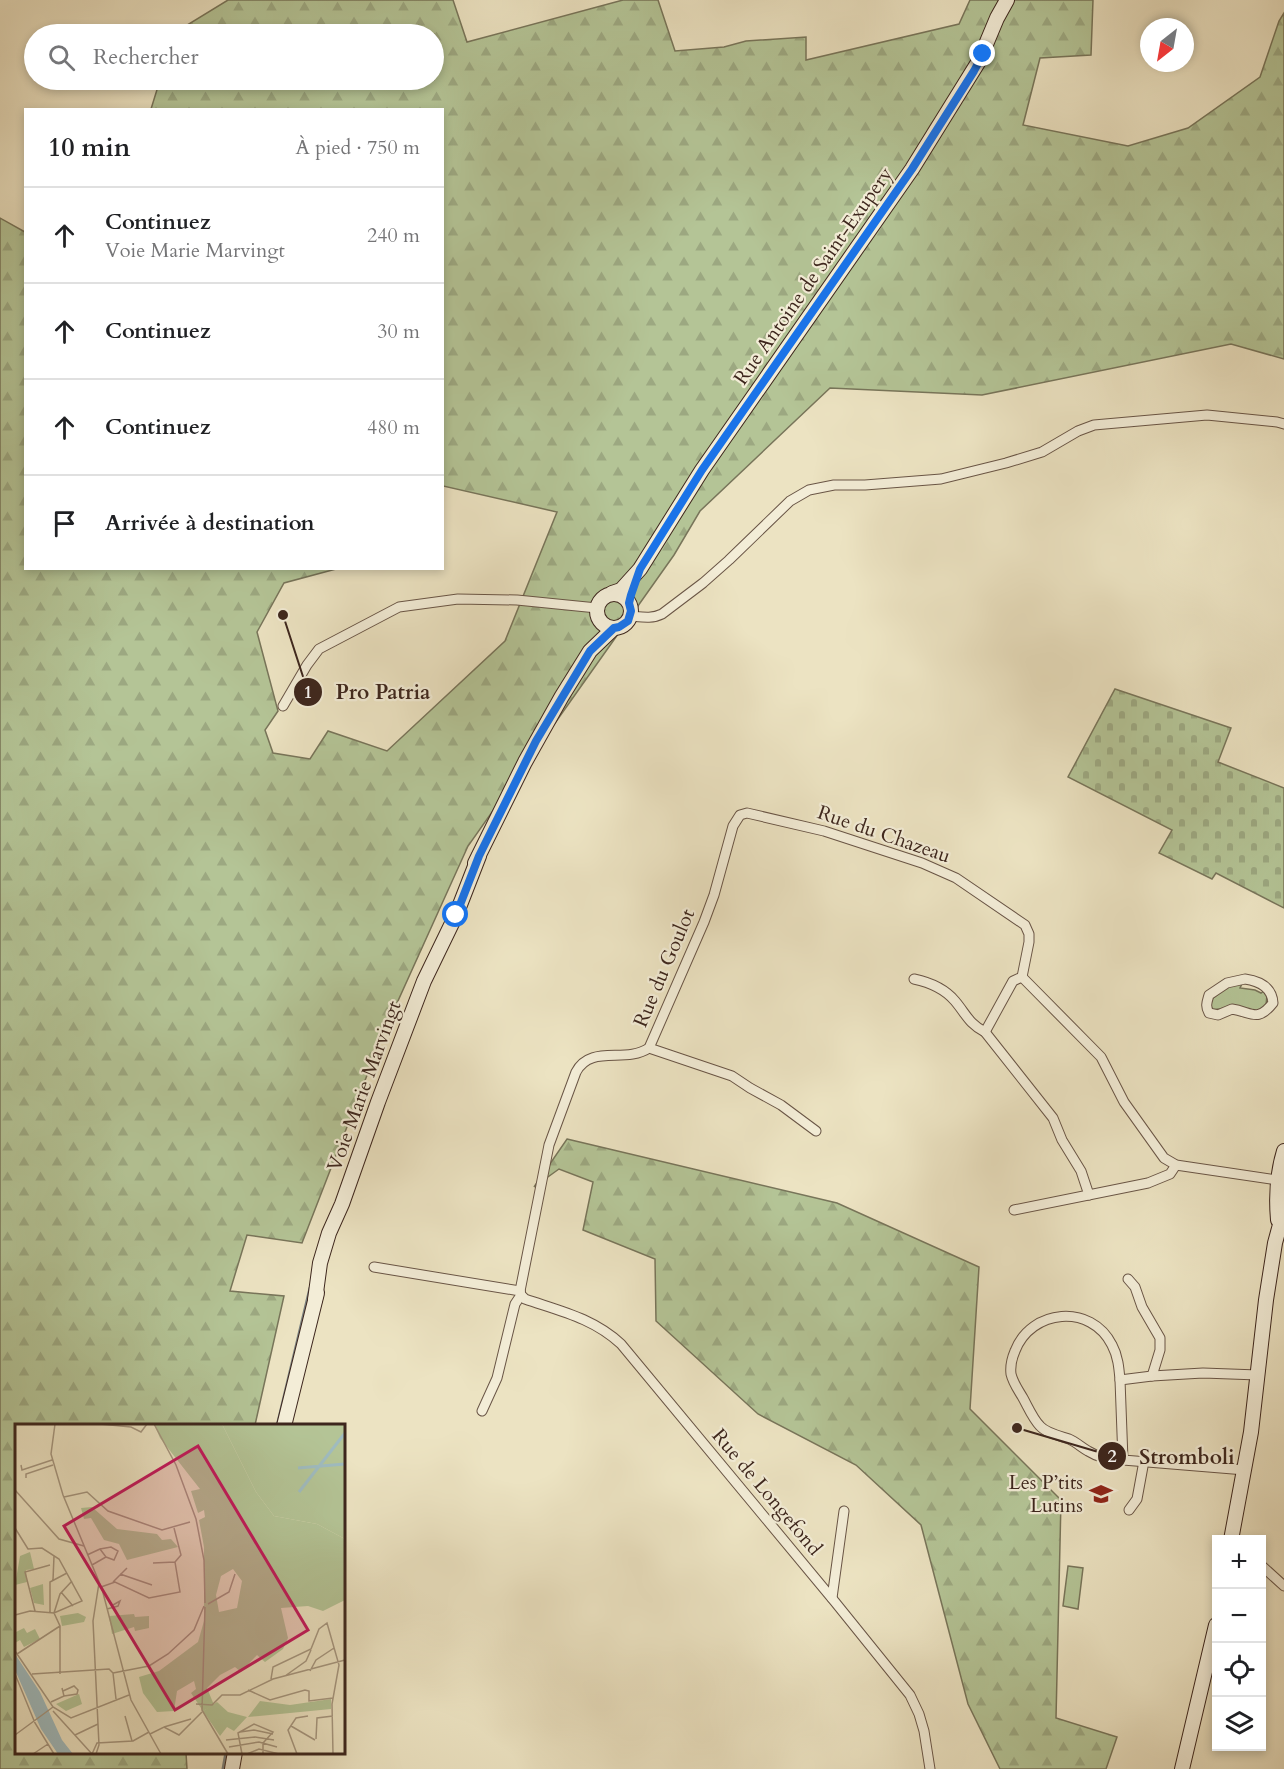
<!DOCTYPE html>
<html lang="fr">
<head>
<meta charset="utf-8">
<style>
  :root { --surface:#fff; --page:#f6f6f6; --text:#202124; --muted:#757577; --line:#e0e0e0 }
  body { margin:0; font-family:Cardo,serif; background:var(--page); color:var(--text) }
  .controls { position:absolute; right:18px; bottom:18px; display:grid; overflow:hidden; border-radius:0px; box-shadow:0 3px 9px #0003 }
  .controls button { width:54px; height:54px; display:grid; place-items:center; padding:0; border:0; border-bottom:2px solid var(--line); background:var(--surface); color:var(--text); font:30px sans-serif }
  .compass { position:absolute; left:1140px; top:18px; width:54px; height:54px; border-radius:50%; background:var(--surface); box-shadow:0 3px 9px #0003; rotate:211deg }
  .stop { position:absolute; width:18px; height:18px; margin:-14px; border:4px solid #1a73e8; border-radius:50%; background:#fff }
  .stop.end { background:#1a73e8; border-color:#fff; box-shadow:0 2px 6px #0008 }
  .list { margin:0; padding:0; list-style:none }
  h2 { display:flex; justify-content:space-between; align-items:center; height:78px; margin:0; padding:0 24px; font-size:26px }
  h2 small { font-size:20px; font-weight:400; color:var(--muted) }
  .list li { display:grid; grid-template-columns:39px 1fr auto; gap:18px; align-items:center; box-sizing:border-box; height:96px; padding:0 24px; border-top:2px solid var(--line) }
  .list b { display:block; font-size:22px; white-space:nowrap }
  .list p { margin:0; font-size:20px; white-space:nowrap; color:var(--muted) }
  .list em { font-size:20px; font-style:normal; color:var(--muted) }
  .icon { flex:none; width:33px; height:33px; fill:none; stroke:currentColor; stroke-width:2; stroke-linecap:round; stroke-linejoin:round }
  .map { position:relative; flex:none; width:1284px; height:1769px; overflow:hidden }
  .search { position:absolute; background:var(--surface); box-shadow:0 3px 9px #0003; left:24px; top:24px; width:420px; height:66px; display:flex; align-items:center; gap:15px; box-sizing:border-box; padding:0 21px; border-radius:33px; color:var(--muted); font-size:22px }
  .panel { position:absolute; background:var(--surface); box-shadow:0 3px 9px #0003; left:24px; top:108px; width:420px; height:462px; border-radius:0px }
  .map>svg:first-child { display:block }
  .green { fill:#b4c496; stroke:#78755a; stroke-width:1.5 }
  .forest { fill:url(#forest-firs); stroke:#78755a; stroke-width:1.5 }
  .cemetery { fill:url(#cemetery-stones); stroke:#78755a; stroke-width:1.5 }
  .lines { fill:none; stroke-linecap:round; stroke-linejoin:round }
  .stream { stroke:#787f7e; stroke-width:3 }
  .minor-casing { stroke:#695546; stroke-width:11 }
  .secondary-casing { stroke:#3d261d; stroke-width:16 }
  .minor { stroke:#f3edd7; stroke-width:9 }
  .secondary { stroke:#f3edd7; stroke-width:14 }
  .route { stroke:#1a73e8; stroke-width:8 }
  .labels { text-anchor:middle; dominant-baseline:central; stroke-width:4.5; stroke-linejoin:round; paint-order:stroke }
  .street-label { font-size:20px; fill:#3d261d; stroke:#f3edd7 }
  .poi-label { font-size:20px; fill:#3d261d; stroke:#f3edd7; text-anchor:end }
  .inset-river { fill:none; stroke:#9fbbbf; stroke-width:3 }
  .inset-road { fill:none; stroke:#a69780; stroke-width:1.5 }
  .view { fill:#c2185b; fill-opacity:0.15; stroke:#c2185b; stroke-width:3 }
  .inset-edge { fill:none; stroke:#3d261d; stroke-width:3 }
  .leader { fill:none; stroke:#3d261d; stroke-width:2 }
  .callout-dot { fill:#3d261d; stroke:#f3edd7; stroke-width:2 }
  .mark-label { font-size:18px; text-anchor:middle; font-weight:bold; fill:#fff }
  .callout-label { font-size:21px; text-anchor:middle; font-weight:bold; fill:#3d261d; stroke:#f3edd7; stroke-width:4.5; stroke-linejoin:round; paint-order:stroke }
</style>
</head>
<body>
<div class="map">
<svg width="1284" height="1769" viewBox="0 0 1284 1769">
  <defs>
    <pattern id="forest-firs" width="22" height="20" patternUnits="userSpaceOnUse" patternTransform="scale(1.5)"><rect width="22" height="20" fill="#b4c496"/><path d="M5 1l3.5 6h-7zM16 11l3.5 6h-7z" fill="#9ca881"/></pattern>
    <pattern id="cemetery-stones" width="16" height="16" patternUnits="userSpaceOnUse" patternTransform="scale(1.5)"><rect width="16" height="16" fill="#b4c496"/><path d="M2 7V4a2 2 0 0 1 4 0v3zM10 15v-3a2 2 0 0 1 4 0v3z" fill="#9ca881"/></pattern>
  </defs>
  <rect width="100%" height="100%" fill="#ece3c2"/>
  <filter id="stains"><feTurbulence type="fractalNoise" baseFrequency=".00333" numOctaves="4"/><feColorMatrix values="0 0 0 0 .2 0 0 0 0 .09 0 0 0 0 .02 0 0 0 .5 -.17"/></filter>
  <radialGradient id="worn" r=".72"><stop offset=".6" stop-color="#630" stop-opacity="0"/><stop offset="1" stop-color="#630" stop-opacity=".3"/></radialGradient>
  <g class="green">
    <path d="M1243 982 1240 988 1255 990 1261 993 1265 990 1267 994 1266 1006 1257 1013C1249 1010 1240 1005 1232 1006 1224 1006 1221 1011 1213 1009L1210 1006 1212 999 1231 984Z"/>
    <path d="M1068 1566 1083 1568 1078 1609 1063 1606Z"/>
  </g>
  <g class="forest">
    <path d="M228 0H453L467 42 623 0H658L675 51 724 47 746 41 806 37V60L959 24 970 0H1093L1091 55 1040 58 1023 125 1128 146 1188 128 1260 77 1279 21 1284 13V359L1231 344 982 395 830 388 700 511 674 555 468 846 383 1034 302 1243 247 1235 230 1291 284 1296 255 1425 16 1426V1752L186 1753 187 1769H0V218L25 232 26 568 336 569 284 583 257 632 278 711 265 730 273 753 310 759 328 731 387 751 505 641 557 512 443 486 442 110 151 109 160 80H434V34H173L174 33Z"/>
    <path d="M567 1139 837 1203 979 1267 970 1409 1061 1500 1056 1718 1117 1737 1106 1769H1000L968 1704 921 1525 856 1465 758 1414 656 1321 655 1259 583 1230 593 1182 559 1169 534 1187Z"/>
  </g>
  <path class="cemetery" d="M1115 689 1231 728 1218 762 1284 788V908L1216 873 1212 879 1159 853 1172 830 1068 777Z"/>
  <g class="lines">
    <g class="stream">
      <path d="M277 1426 310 1288"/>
      <path d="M223 1769 226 1752"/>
    </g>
    <g class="minor-casing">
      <g id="minor">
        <path d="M631 616C642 617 652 619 662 614L703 583 729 560 790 501 809 490 834 485H865L941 479 1006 463 1042 452 1078 431 1094 425 1207 415 1277 422 1284 424"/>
        <path d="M283 706 307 665 319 649 399 607 458 599 517 600 597 608"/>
        <path d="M914 979C928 982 945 989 955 1001 966 1014 969 1024 985 1032L1053 1118 1062 1140 1081 1171 1089 1195"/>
        <path d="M1245 979C1259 981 1272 987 1273 1003 1257 1023 1252 1012 1232 1009L1218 1015 1209 1013C1205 1006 1207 1002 1209 995L1227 983Z"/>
        <path d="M985 1032 1013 981 1022 977"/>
        <path d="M649 1048 732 1076 750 1088 781 1105 816 1131"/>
        <path d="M1014 1210 1148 1183 1170 1174 1176 1165"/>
        <path d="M374 1267 520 1291"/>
        <path d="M1128 1279 1135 1287 1142 1307 1160 1338V1350L1152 1376"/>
        <path d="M520 1291 549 1145 576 1072C591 1044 625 1064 649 1048L704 922 714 895 733 826 740 815 747 813 824 831 922 863 956 878 1025 925 1029 934V942L1022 977 1101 1057 1124 1102 1164 1158 1176 1165 1277 1180 1283 1184"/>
        <path d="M520 1291 521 1295 525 1299C560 1311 593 1318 621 1344L835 1602 910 1695 919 1714 924 1731 930 1769"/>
        <path d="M1120 1380C1119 1368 1118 1356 1112 1345 1091 1303 1031 1309 1015 1351 1012 1358 1010 1366 1011 1374 1013 1383 1019 1391 1023 1398 1028 1407 1033 1419 1040 1426 1046 1433 1060 1436 1069 1439 1076 1442 1081 1447 1088 1451 1099 1458 1111 1460 1123 1460"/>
        <path d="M482 1411 497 1378 515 1304 521 1295"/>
        <path d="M1245 1470 1123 1460 1120 1380 1152 1376 1203 1373 1258 1375"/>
        <path d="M1129 1510 1137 1499 1144 1461"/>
        <path d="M1262 1566 1284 1586"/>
        <path d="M832 1598 844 1511"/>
      </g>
    </g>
    <g class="secondary-casing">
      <g id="secondary">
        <path d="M612 593 621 590 640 569 702 470 912 169 979 61 997 18 1007 0"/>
        <circle cx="614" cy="611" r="17"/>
        <path d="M475 863 525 762 562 696 590 651 614 628"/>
        <path d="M1278 1220C1276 1197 1277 1174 1284 1151"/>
        <path d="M315 1300 320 1263 329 1233 342 1204 378 1102 424 981 456 915 479 856"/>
        <path d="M284 1426 317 1293"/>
        <path d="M1231 1540 1251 1432 1266 1300 1275 1243 1284 1210"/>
        <path d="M232 1769 235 1752"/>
        <path d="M1182 1769 1216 1625"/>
      </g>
    </g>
    <use href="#minor" class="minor"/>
    <use href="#secondary" class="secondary"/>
  </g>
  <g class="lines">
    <path class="route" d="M456 915 479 856 536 741 590 651 614 628 619 627 628 621 631 611 629 603 631 595 640 569 702 470 912 169 974 71 983 54"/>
  </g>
  <defs>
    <g id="school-bare" transform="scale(1.8)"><path d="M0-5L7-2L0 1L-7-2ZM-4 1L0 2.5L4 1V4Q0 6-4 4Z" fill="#8f2418" stroke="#f3edd7" stroke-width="2.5" paint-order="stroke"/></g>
  </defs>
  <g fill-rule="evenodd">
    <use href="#school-bare" x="1101" y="1494"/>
  </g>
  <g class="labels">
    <g class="street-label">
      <text transform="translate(813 276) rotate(-55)">Rue Antoine de Saint-Exupery</text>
      <text transform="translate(884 834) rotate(19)">Rue du Chazeau</text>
      <text transform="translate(664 968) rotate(-67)">Rue du Goulot</text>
      <text transform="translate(364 1086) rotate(-70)">Voie Marie Marvingt</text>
      <text transform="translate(767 1492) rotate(50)">Rue de Longefond</text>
    </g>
    <g class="poi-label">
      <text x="1083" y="1482">Les P’tits<tspan x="1083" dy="23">Lutins</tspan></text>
    </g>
  </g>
  <g transform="translate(15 1424)">
    <rect width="330" height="330" fill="#ece3c2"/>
    <path d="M207 0H330V115L302 100 259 92 241 68ZM63 189 71 193 69 198 47 202 45 192ZM9 204 12 209 20 205 25 215 9 223 5 216 0 219 1 208ZM64 270 67 280 51 287 41 280Z" fill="#b4c496"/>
    <path d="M139 0H207L241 68 259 92 302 100 330 115V176L308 187 293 182 266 184 273 214 268 225 250 238 242 231 226 248 220 243 205 251 192 264 199 281 188 287 176 269 181 265 179 257 162 267 159 287 142 288 128 269 124 253 144 247 183 218 189 197V123L184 96 190 93 189 86 183 89 176 67 185 65 145 14ZM218 145 227 157 222 184 204 188 201 171 206 152ZM77 83 102 105 142 110 147 116 156 115 163 123 112 136 104 120 89 116 76 94 69 95 66 84ZM316 275V285L233 293 245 277 275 281Z" fill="#b4c496" fill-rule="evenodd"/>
    <path d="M119 190 120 193 134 192V204L120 207 119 203 97 210 94 192Z" fill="#b4c496"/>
    <path d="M15 128 19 145 11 146 12 158 0 161 5 132ZM28 160 29 181 19 179 15 164ZM202 278 213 288 232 293 219 307 212 303 205 312 188 287Z" fill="#b4c496"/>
    <path d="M0 230 25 268 47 316 58 330H43L26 305 0 246Z" fill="#9fbbbf"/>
    <path class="inset-river" d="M283 44 330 40M284 68 330 9"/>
    <path class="inset-road" d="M40 0 36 30 48 71 87 165 116 276 146 330M85 0 116 3 126 8 132 0M139 0 161 41 181 95 189 136 190 179M6 41 7 46 37 36M11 54V50L38 41M0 66 44 115 69 122M49 73 72 68 93 87 147 106 175 98M0 104 13 125 27 124 44 135 67 177 39 189 15 187 0 191M85 125 96 123 103 127 99 136 91 133M72 131 85 125 91 133 77 141M138 139 160 138M105 150 137 161M38 156 39 132M98 158 112 144M86 163 100 158 134 174 165 168 160 138 166 131 159 104M46 168 58 182M193 180 214 168 220 150M190 183 187 286 213 330M92 185 103 182 105 177 98 181M20 187 10 148 35 141M35 189V158L52 149M0 227 38 283 56 294 114 271M2 230 45 202M295 247 301 236 319 224M98 249 134 242 153 230 179 206 189 182M98 249 101 275M0 250 20 299 39 330M17 250 94 245 98 249M45 250V202L39 189 45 170 57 157M270 252 291 237 296 226M256 255 258 243 296 225 304 205 312 199 324 241 317 280 318 330M233 266 255 276 290 266 294 267V277L318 274M48 267 59 262 63 266 62 270 49 272M36 278 49 272 47 264M181 280 197 281 207 271H225L258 255 330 236M38 287 77 330M110 292 117 317M276 302 300 316M149 303 176 295M225 308 239 306 258 310M135 310 149 303 164 311 187 288M0 311 38 283M60 311 83 300M301 315 302 294 318 292M211 316 240 313 259 316M214 323 244 318 262 323M18 330 33 320M77 330 82 319 118 317 134 308M81 330 84 321 78 197 84 159M227 330 223 309 239 300 258 308 248 319V330M232 330 244 325 264 330M282 330 273 306 281 294 293 292"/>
    <path class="view" d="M183 22 293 206 160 286 49 102Z"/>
    <rect width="330" height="330" class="inset-edge"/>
  </g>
  <path class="leader" d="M283 615L308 692M1017 1428L1112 1456"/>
  <g class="callout-dot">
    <circle cx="283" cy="615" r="6"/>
    <circle cx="1017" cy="1428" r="6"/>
    <circle cx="308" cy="692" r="15"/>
    <circle cx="1112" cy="1456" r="15"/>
  </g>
  <g class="mark-label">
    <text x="308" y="698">1</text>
    <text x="1112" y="1462">2</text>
  </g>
  <g class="callout-label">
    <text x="383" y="699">Pro Patria</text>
    <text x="1187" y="1464">Stromboli</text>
  </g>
  <rect width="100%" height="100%" filter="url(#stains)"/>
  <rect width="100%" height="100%" fill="url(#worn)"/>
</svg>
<div class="controls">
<button>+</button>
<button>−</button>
<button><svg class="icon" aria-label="locate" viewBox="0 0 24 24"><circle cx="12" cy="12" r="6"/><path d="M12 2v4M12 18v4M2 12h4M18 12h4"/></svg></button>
<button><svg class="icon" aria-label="layers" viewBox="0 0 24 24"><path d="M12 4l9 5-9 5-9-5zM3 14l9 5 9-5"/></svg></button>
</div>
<svg class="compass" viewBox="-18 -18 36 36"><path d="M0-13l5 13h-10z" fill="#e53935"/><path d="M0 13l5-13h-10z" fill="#757577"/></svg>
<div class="stop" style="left:456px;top:915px"></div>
<div class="stop end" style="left:983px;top:54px"></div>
<div class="search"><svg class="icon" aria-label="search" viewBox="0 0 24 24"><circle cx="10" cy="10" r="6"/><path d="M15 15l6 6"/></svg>Rechercher</div>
<section class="panel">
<h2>10 min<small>À pied · 750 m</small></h2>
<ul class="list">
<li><svg class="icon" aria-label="ahead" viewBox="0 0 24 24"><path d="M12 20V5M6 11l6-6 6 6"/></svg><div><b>Continuez</b><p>Voie Marie Marvingt</p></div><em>240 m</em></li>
<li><svg class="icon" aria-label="ahead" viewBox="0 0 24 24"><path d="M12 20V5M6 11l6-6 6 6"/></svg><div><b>Continuez</b></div><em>30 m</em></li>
<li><svg class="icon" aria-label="ahead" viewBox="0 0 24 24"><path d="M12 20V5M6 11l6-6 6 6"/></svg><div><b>Continuez</b></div><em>480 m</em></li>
<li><svg class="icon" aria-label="arrive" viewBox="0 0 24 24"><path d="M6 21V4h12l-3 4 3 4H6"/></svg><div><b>Arrivée à destination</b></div></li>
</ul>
</section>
</div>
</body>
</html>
